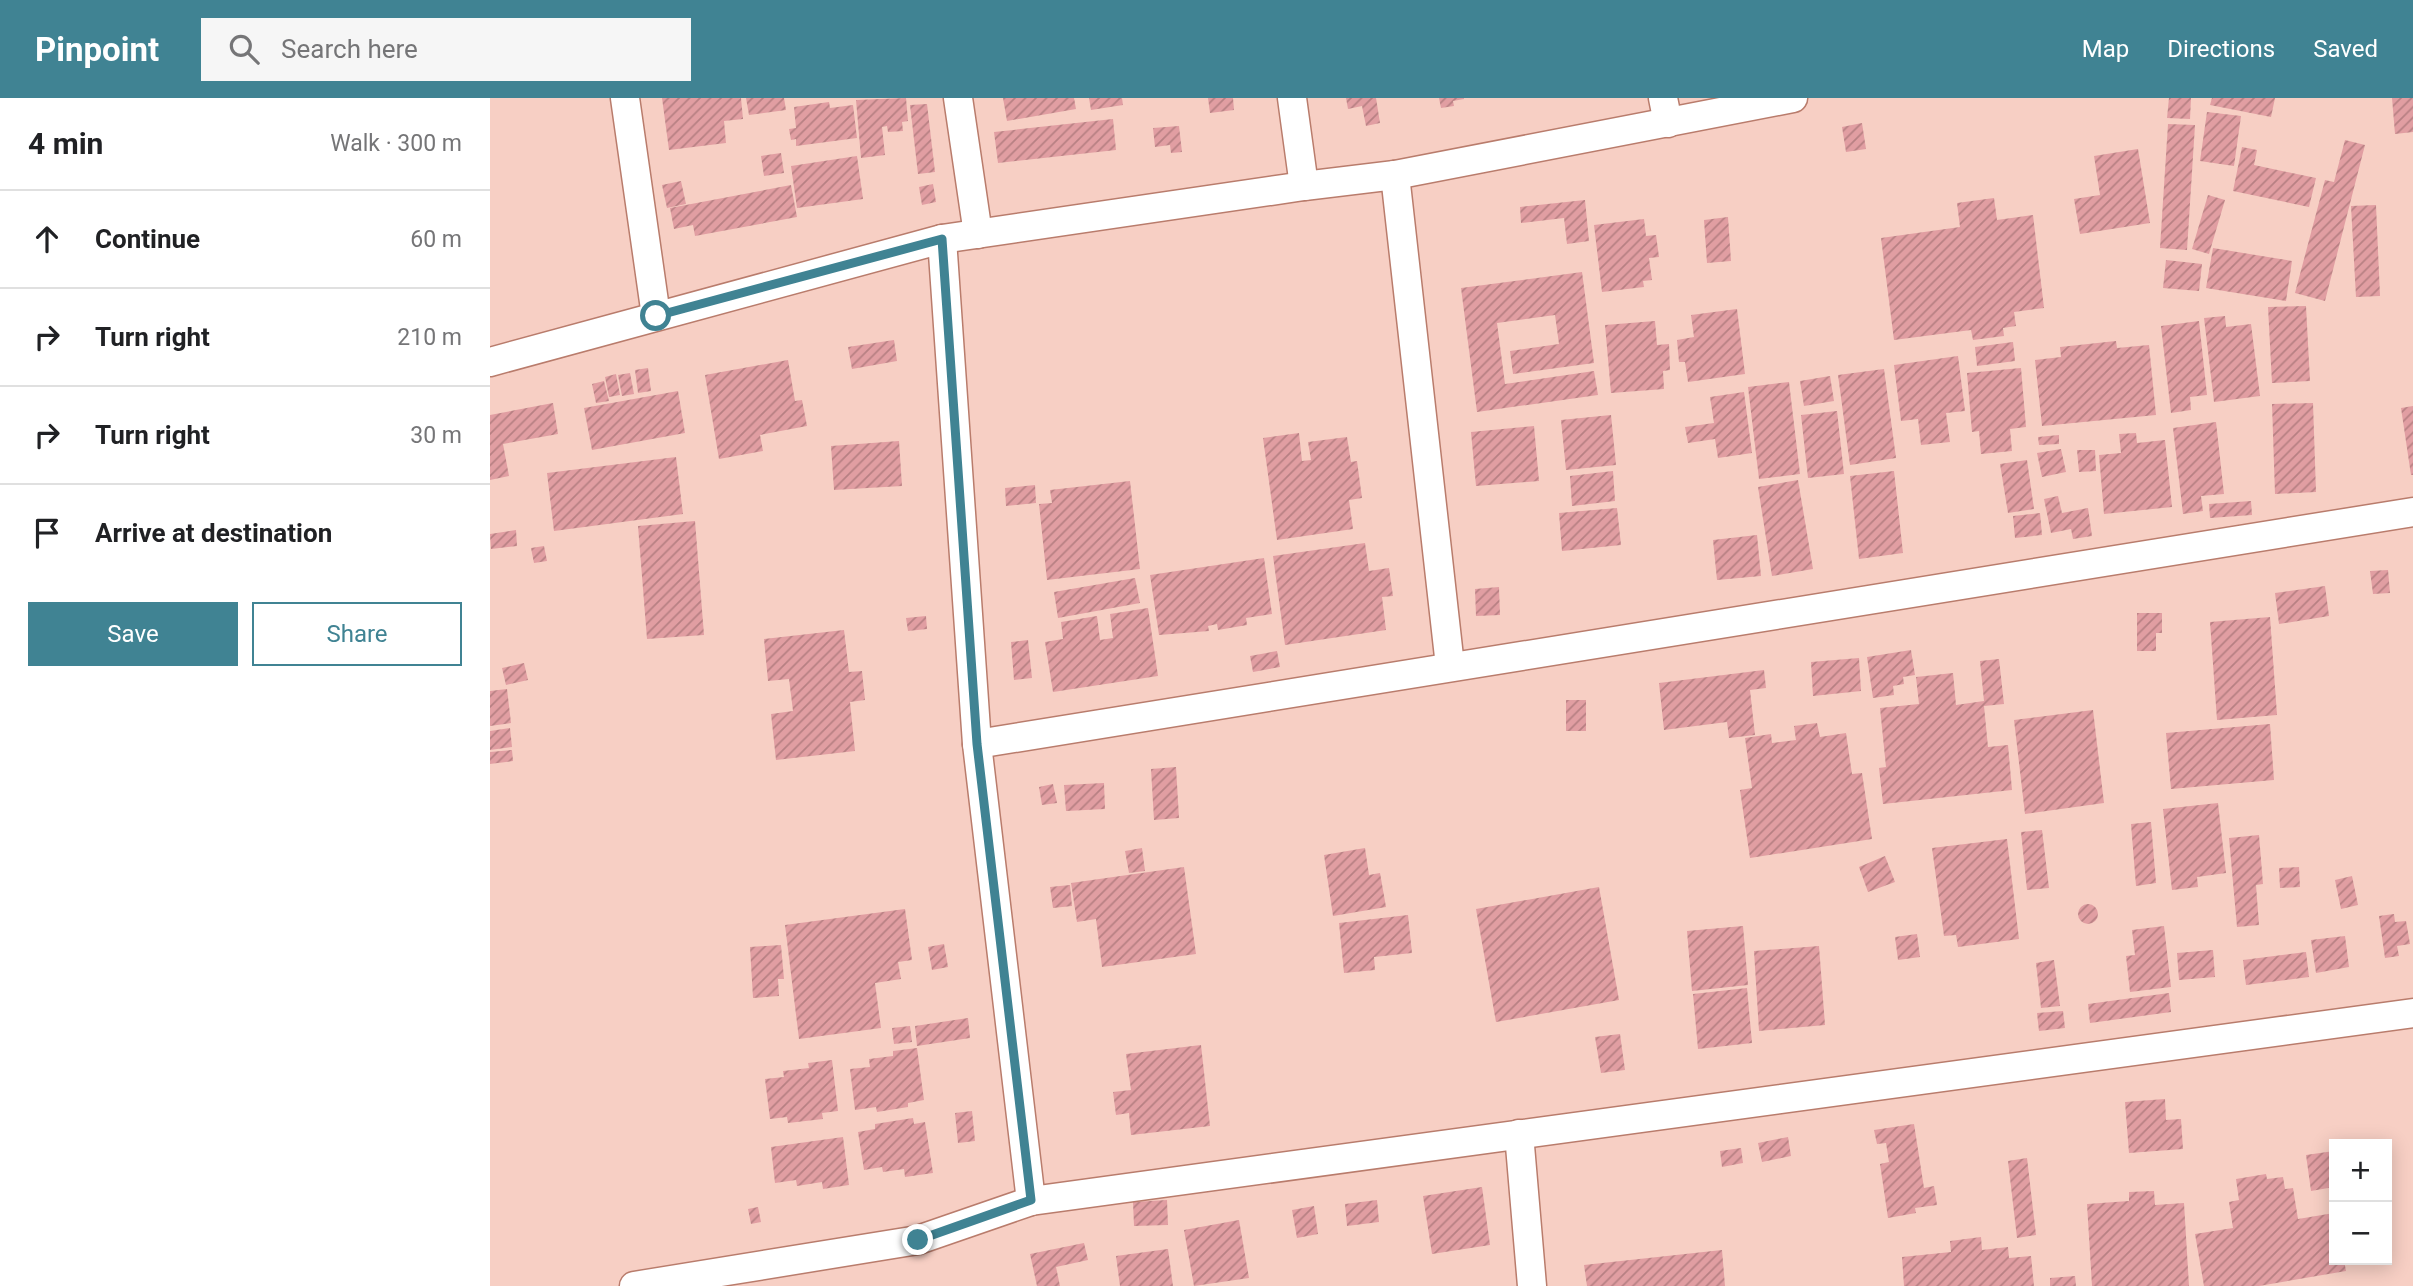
<!DOCTYPE html>
<html lang="en">
<head>
<meta charset="utf-8">
<style>
  :root { --surface:#fff; --page:#f6f6f6; --text:#202124; --muted:#757577; --line:#e0e0e0; --accent:#408393 }
  body { margin:0; font-family:Roboto,sans-serif; background:var(--page); color:var(--text) }
  .controls { position:absolute; right:21px; bottom:21px; display:grid; overflow:hidden; border-radius:0px; box-shadow:0 4px 18px #0003 }
  .controls button { width:63px; height:63px; display:grid; place-items:center; padding:0; border:0; border-bottom:2px solid var(--line); background:var(--surface); color:var(--text); font:35px sans-serif }
  .stop { position:absolute; width:21px; height:21px; margin:-16px; border:5px solid #408393; border-radius:50%; background:#fff }
  .stop.end { background:#408393; border-color:#fff; box-shadow:0 2px 7px #0008 }
  .list { margin:0; padding:0; list-style:none }
  h2 { display:flex; justify-content:space-between; align-items:center; height:91px; margin:0; padding:0 28px; font-size:30px }
  h2 small { font-size:23px; font-weight:400; color:var(--muted) }
  .list li { display:grid; grid-template-columns:46px 1fr auto; gap:21px; align-items:center; box-sizing:border-box; height:98px; padding:0 28px; border-top:2px solid var(--line) }
  .list b { display:block; font-size:26px; white-space:nowrap }
  .list em { font-size:23px; font-style:normal; color:var(--muted) }
  .actions { display:flex; gap:14px; padding:21px 28px }
  .actions a { flex:1; padding:16px 0; border:2px solid var(--accent); border-radius:0px; text-align:center; font-size:24px; color:var(--accent) }
  .actions .main { background:var(--accent); color:#fff }
  .icon { flex:none; width:38px; height:38px; fill:none; stroke:currentColor; stroke-width:2; stroke-linecap:round; stroke-linejoin:round }
  .map { position:relative; flex:none; width:1923px; height:1188px; overflow:hidden }
  header { display:flex; align-items:center; gap:42px; box-sizing:border-box; height:98px; padding:0 35px; background:var(--accent); color:#fff }
  header strong { font-size:33px }
  nav { display:flex; gap:38px; margin-inline-start:auto; font-size:24px }
  .search { width:490px; height:63px; background:var(--page); display:flex; align-items:center; gap:18px; box-sizing:border-box; padding:0 24px; border-radius:0px; color:var(--muted); font-size:26px }
  main { display:flex }
  aside { flex:1; background:var(--surface) }
  .map>svg:first-child { display:block }
  .building { fill:url(#building-hatch) }
  .lines { fill:none; stroke-linecap:round; stroke-linejoin:round }
  .minor-casing { stroke:#b97c6c; stroke-width:31 }
  .minor { stroke:#fff; stroke-width:28 }
  .route { stroke:#408393; stroke-width:9 }
</style>
</head>
<body>
<header>
<strong>Pinpoint</strong>
<div class="search"><svg class="icon" aria-label="search" viewBox="0 0 24 24"><circle cx="10" cy="10" r="6"/><path d="M15 15l6 6"/></svg>Search here</div>
<nav><a>Map</a><a>Directions</a><a>Saved</a></nav>
</header>
<main>
<aside>
<h2>4 min<small>Walk · 300 m</small></h2>
<ul class="list">
<li><svg class="icon" aria-label="ahead" viewBox="0 0 24 24"><path d="M12 20V5M6 11l6-6 6 6"/></svg><div><b>Continue</b></div><em>60 m</em></li>
<li><svg class="icon" aria-label="right" viewBox="0 0 24 24"><path d="M7 20v-9h11M14 6l5 5-5 5"/></svg><div><b>Turn right</b></div><em>210 m</em></li>
<li><svg class="icon" aria-label="right" viewBox="0 0 24 24"><path d="M7 20v-9h11M14 6l5 5-5 5"/></svg><div><b>Turn right</b></div><em>30 m</em></li>
<li><svg class="icon" aria-label="arrive" viewBox="0 0 24 24"><path d="M6 21V4h12l-3 4 3 4H6"/></svg><div><b>Arrive at destination</b></div></li>
</ul>
<div class="actions"><a class="main">Save</a><a>Share</a></div>
</aside>
<div class="map">
<svg width="1923" height="1188" viewBox="0 0 1923 1188">
  <defs>
    <pattern id="building-hatch" width="6" height="6" patternUnits="userSpaceOnUse" patternTransform="scale(1.75)"><rect width="6" height="6" fill="#e19ea2"/><path d="M-1 1l2-2M0 6l6-6M5 7l2-2" fill="none" stroke="#b78083"/></pattern>
  </defs>
  <rect width="100%" height="100%" fill="#f7cfc4"/>
  <g class="building">
    <path d="M172 0H251L253 21 234 23 236 45 179 52Z"/>
    <path d="M256 0H294L296 12 259 17Z"/>
    <path d="M416 0 418 23 412 24 413 33 398 34 397 28 392 29 395 57 371 60 366 2Z"/>
    <path d="M513 0H584L586 11 517 23Z"/>
    <path d="M599 0H632L633 7 601 12Z"/>
    <path d="M718 0H743L744 12 720 15Z"/>
    <path d="M856 0H886L890 25 876 28 872 8 858 11Z"/>
    <path d="M949 0H974V1L963 3 964 8 951 10Z"/>
    <path d="M1679 0H1701L1700 21 1677 20Z"/>
    <path d="M1722 0H1785L1781 19 1720 7Z"/>
    <path d="M1902 0H1923V34L1905 36Z"/>
    <path d="M339 4 340 10 363 7 367 40 306 48V41L301 42 299 31 306 30 304 9Z"/>
    <path d="M437 6 445 74 428 76 420 7Z"/>
    <path d="M1717 14 1751 18 1744 68 1710 63Z"/>
    <path d="M623 21 626 52 508 65 504 34Z"/>
    <path d="M1372 25 1376 51 1356 54 1352 29Z"/>
    <path d="M1678 26 1705 27 1697 152 1670 150Z"/>
    <path d="M689 28 692 54 681 55 680 47 665 49 663 30Z"/>
    <path d="M1855 42 1875 47 1835 203 1805 195 1835 82 1844 84Z"/>
    <path d="M1752 49 1767 52 1764 67 1826 80 1819 109 1743 93Z"/>
    <path d="M1648 51 1660 125 1590 136 1584 101 1610 97 1604 58Z"/>
    <path d="M291 55 294 75 274 78 271 58Z"/>
    <path d="M367 58 373 101 307 110 301 68Z"/>
    <path d="M191 83 196 106 177 110 172 87Z"/>
    <path d="M443 86 446 104 432 107 429 89Z"/>
    <path d="M301 87 307 119 205 138 203 127 184 131 180 110Z"/>
    <path d="M1718 97 1735 102 1719 156 1702 151Z"/>
    <path d="M1504 100 1507 122 1543 117 1554 210 1524 214 1526 228 1513 230 1514 238 1483 242 1481 232 1404 242 1391 140 1470 129 1467 105Z"/>
    <path d="M1095 102 1099 143 1077 146 1074 120 1031 125 1030 109Z"/>
    <path d="M1886 107 1890 198 1866 199 1861 108Z"/>
    <path d="M1238 119 1241 163 1217 165 1214 122Z"/>
    <path d="M1154 121 1156 138 1166 137 1169 159 1159 160 1162 182 1153 183 1154 189 1112 194 1104 127Z"/>
    <path d="M1723 150 1802 163 1796 203 1716 190Z"/>
    <path d="M1676 162 1712 166 1709 193 1673 190Z"/>
    <path d="M1092 174 1104 265 1023 276 1020 253 1069 246 1065 217 1007 225 1015 286 1104 273 1108 297 987 314 971 190Z"/>
    <path d="M1816 208 1820 283 1782 285 1778 209Z"/>
    <path d="M1247 211 1255 276 1198 284 1195 264H1189L1187 242 1204 239 1201 217Z"/>
    <path d="M1735 218 1736 229 1761 226 1770 298 1724 304 1714 220Z"/>
    <path d="M1165 223 1167 247 1179 246 1180 272 1173 273 1174 291 1121 295 1115 227Z"/>
    <path d="M1709 223 1717 297 1700 299 1701 312 1681 315 1671 228Z"/>
    <path d="M404 242 407 263 362 271 358 249Z"/>
    <path d="M1626 243 1627 250 1659 247 1666 317 1552 328 1545 262 1571 259 1570 249Z"/>
    <path d="M1523 244 1525 263 1487 268 1485 249Z"/>
    <path d="M1468 258 1475 313 1456 315 1460 344 1431 347 1428 321 1411 323 1404 267Z"/>
    <path d="M298 262 305 303 312 302 317 328 270 337 273 353 229 361 215 277Z"/>
    <path d="M158 270 161 293 148 295 145 272Z"/>
    <path d="M1531 270 1536 329 1520 331 1522 353 1491 356 1489 333 1482 334 1477 275Z"/>
    <path d="M1394 271 1406 360 1360 367 1348 277Z"/>
    <path d="M140 275 144 296 132 298 128 277Z"/>
    <path d="M126 276 130 297 119 299 115 279Z"/>
    <path d="M1340 278 1344 303 1314 308 1310 283Z"/>
    <path d="M114 283 119 303 106 305 102 286Z"/>
    <path d="M1299 284 1310 376 1269 381 1258 289Z"/>
    <path d="M188 293 195 335 102 352 94 310Z"/>
    <path d="M1254 294 1262 355 1228 360 1225 341 1198 345 1195 329 1224 325 1220 299Z"/>
    <path d="M63 305 68 336 13 346 19 378 0 382V317Z"/>
    <path d="M1823 305 1826 394 1785 396 1782 306Z"/>
    <path d="M1923 308V377H1921L1911 310Z"/>
    <path d="M1347 313 1354 376 1318 380 1311 317Z"/>
    <path d="M1121 317 1126 367 1076 372 1071 322Z"/>
    <path d="M1726 324 1734 396 1711 398 1713 413 1693 416 1683 330Z"/>
    <path d="M1044 328 1049 383 986 388 981 334Z"/>
    <path d="M809 335 812 363 821 362 818 344 857 339 861 364 867 363 872 400 859 402 863 431 787 442 773 340Z"/>
    <path d="M1646 335 1647 345 1675 342 1682 409 1614 416 1609 357 1631 355 1629 336Z"/>
    <path d="M1569 337V346L1549 347 1548 339Z"/>
    <path d="M409 343 412 388 344 392 341 348Z"/>
    <path d="M1571 351 1576 374 1552 379 1547 355Z"/>
    <path d="M1587 352H1605L1606 373 1589 374Z"/>
    <path d="M186 359 193 416 64 433 57 375Z"/>
    <path d="M1537 362 1544 411 1518 415 1510 366Z"/>
    <path d="M1123 373 1125 403 1082 408 1080 378Z"/>
    <path d="M1404 373 1413 455 1369 461 1360 378Z"/>
    <path d="M1308 382 1323 471 1282 478 1268 389Z"/>
    <path d="M640 383 650 471 557 482 549 406 562 405 560 392Z"/>
    <path d="M545 387 546 405 516 408 515 390Z"/>
    <path d="M1568 398 1572 415 1598 410 1602 438 1583 441 1581 431 1561 435 1554 401Z"/>
    <path d="M1761 403 1762 417 1720 420 1719 406Z"/>
    <path d="M1127 410 1131 447 1072 453 1069 415Z"/>
    <path d="M1550 415 1552 437 1525 440 1523 418Z"/>
    <path d="M205 423 214 537 157 541 148 428Z"/>
    <path d="M26 432 27 448 1 451 0 436Z"/>
    <path d="M1267 437 1271 478 1227 482 1223 442Z"/>
    <path d="M875 445 879 473 899 470 903 498 892 499 896 532 795 547 783 458Z"/>
    <path d="M54 448 57 463 44 465 41 450Z"/>
    <path d="M774 460 782 516 756 520 757 527 728 532 727 526 718 528 719 533 669 537 660 477Z"/>
    <path d="M1898 472 1900 495 1883 496 1880 473Z"/>
    <path d="M645 480 650 505 568 520 564 494Z"/>
    <path d="M1835 488 1839 518 1789 526 1785 495Z"/>
    <path d="M1009 489 1010 517 986 518 985 491Z"/>
    <path d="M658 510 668 578 563 594 555 544 573 541 571 524 607 518 610 542 623 540 620 516Z"/>
    <path d="M1647 515H1672V535H1666V553H1647Z"/>
    <path d="M436 518 437 531 418 533 416 520Z"/>
    <path d="M1780 519 1787 617 1727 622 1720 524Z"/>
    <path d="M354 532 359 574 372 573 375 602 360 604 365 653 286 662 281 616 303 613 299 581 278 583 274 541Z"/>
    <path d="M538 542 542 580 524 582 521 544Z"/>
    <path d="M1421 552 1425 577 1413 579 1414 586 1403 588 1404 597 1383 600 1377 559Z"/>
    <path d="M787 553 790 569 763 574 760 558Z"/>
    <path d="M1369 560 1371 593 1323 598 1321 564Z"/>
    <path d="M1509 561 1514 606 1494 608 1498 649 1518 647 1522 692 1393 706 1389 670 1396 669 1390 610 1429 606 1426 579 1463 575 1466 607 1494 603 1490 563Z"/>
    <path d="M34 565 38 582 16 587 12 570Z"/>
    <path d="M1274 572 1276 590 1260 592 1265 637 1239 640 1237 624 1174 632 1169 585Z"/>
    <path d="M17 591 21 625 0 628V593Z"/>
    <rect x="1076" y="602" width="20" height="31"/>
    <path d="M1603 612 1614 705 1535 716 1524 622Z"/>
    <path d="M1327 625 1330 639 1356 635 1362 676 1372 675 1382 741 1260 760 1250 692 1262 690 1255 640 1281 636 1282 645 1306 642 1304 628Z"/>
    <path d="M1780 626 1784 682 1681 691 1676 635Z"/>
    <path d="M20 630 22 649 0 652V633Z"/>
    <path d="M22 652 23 663 0 666V654Z"/>
    <path d="M686 669 689 720 664 722 661 671Z"/>
    <path d="M614 685 615 711 576 713 574 687Z"/>
    <path d="M563 686 567 705 552 707 549 689Z"/>
    <path d="M1728 705 1736 775 1707 779 1708 789 1682 792 1673 711Z"/>
    <path d="M1661 724 1666 785 1646 788 1641 726Z"/>
    <path d="M1552 732 1559 790 1537 792 1531 734Z"/>
    <path d="M1769 737 1773 786 1766 787 1769 827 1747 829 1739 740Z"/>
    <path d="M1517 741 1529 841 1468 849 1466 837 1454 838 1442 750Z"/>
    <path d="M652 750 655 773 639 775 635 753Z"/>
    <path d="M875 750 879 777 890 775 896 809 843 818 834 757Z"/>
    <path d="M1395 758 1405 784 1378 794 1369 769Z"/>
    <path d="M694 769 706 856 612 869 606 821 587 824 581 785Z"/>
    <path d="M1809 769 1810 789 1790 790 1789 770Z"/>
    <path d="M1862 778 1868 807 1851 811 1845 782Z"/>
    <path d="M580 787 582 808 563 810 560 789Z"/>
    <path d="M1109 789 1129 902 1006 924 986 811Z"/>
    <circle cx="1598" cy="816" r="10"/>
    <path d="M415 811 422 862 408 864 411 881 385 885 391 930 309 941 295 827Z"/>
    <path d="M1904 816 1905 824 1916 823 1920 846 1907 848 1909 858 1895 860 1889 818Z"/>
    <path d="M918 817 922 855 884 859 885 872 854 875 849 825Z"/>
    <path d="M1253 828 1258 887 1202 893 1197 833Z"/>
    <path d="M1674 828 1681 889 1640 894 1636 858 1645 857 1642 832Z"/>
    <path d="M1427 836 1430 859 1408 862 1405 839Z"/>
    <path d="M1855 838 1859 869 1826 875 1821 842Z"/>
    <path d="M454 846 458 869 442 872 438 849Z"/>
    <path d="M291 847 294 881H288L289 898 263 900 260 849Z"/>
    <path d="M1329 848 1335 927 1269 933 1264 853Z"/>
    <path d="M1723 852 1725 879 1689 882 1687 855Z"/>
    <path d="M1816 854 1819 879 1756 887 1753 862Z"/>
    <path d="M1564 862 1570 908 1551 910 1546 865Z"/>
    <path d="M1257 890 1262 945 1208 951 1203 896Z"/>
    <path d="M1679 895 1681 914 1600 925 1598 906Z"/>
    <path d="M1573 913 1575 930 1549 933 1547 915Z"/>
    <path d="M478 920 480 940 427 948 425 928Z"/>
    <path d="M420 928 422 944 404 946 402 930Z"/>
    <path d="M1130 936 1135 972 1111 975 1105 939Z"/>
    <path d="M711 947 720 1028 641 1037 639 1015 626 1017 623 994 641 992 636 956Z"/>
    <path d="M427 950 434 1002 418 1005V1009L387 1014 386 1009 365 1012 360 971 380 969 379 961 403 958V953Z"/>
    <path d="M342 962 348 1013 332 1015 333 1021 298 1025 297 1019 280 1021 275 981 294 979 293 973 319 970 318 965Z"/>
    <path d="M1675 1001 1676 1022 1691 1021 1693 1051 1639 1055 1635 1004Z"/>
    <path d="M482 1013 485 1043 468 1045 465 1015Z"/>
    <path d="M423 1020 424 1026 435 1024 443 1075 415 1079 414 1071 393 1074 392 1069 374 1072 368 1034 385 1031V1026Z"/>
    <path d="M1424 1026 1434 1090 1444 1088 1447 1107 1425 1110 1426 1115 1398 1120 1390 1066 1399 1064 1396 1045 1387 1046 1384 1032Z"/>
    <path d="M353 1039 359 1087 333 1091 332 1084 307 1088 306 1082 285 1085 281 1049Z"/>
    <path d="M1298 1039 1301 1058 1272 1064 1268 1045Z"/>
    <path d="M1251 1050 1253 1065 1232 1069 1230 1053Z"/>
    <path d="M1844 1053V1089L1821 1093 1816 1057Z"/>
    <path d="M1537 1060 1546 1137 1527 1140 1518 1063Z"/>
    <path d="M1776 1076 1777 1081 1793 1079 1795 1091 1803 1090 1808 1121 1844 1115V1162H1854L1856 1173 1769 1188H1714L1705 1136 1743 1130 1739 1104 1749 1102 1746 1081Z"/>
    <path d="M992 1089 1000 1147 942 1156 933 1098Z"/>
    <path d="M1664 1093 1665 1107 1694 1105 1699 1188H1602L1597 1106 1639 1103V1094Z"/>
    <path d="M677 1102 678 1127 644 1128 643 1104Z"/>
    <path d="M887 1102 889 1124 857 1128 855 1106Z"/>
    <path d="M824 1108 828 1136 807 1140 802 1112Z"/>
    <path d="M268 1109 271 1124 261 1126 258 1111Z"/>
    <path d="M749 1122 759 1180 704 1188 694 1132Z"/>
    <path d="M1491 1139 1492 1152 1518 1149 1519 1160 1541 1158 1544 1188H1414L1412 1159 1461 1154 1460 1143Z"/>
    <path d="M594 1145 598 1162 566 1169 570 1188H547L540 1156Z"/>
    <path d="M678 1151 683 1188H630L626 1158Z"/>
    <path d="M1232 1152 1235 1188H1097L1094 1167Z"/>
    <path d="M1585 1178 1586 1188H1560V1180Z"/>
  </g>
  <g class="lines">
    <g class="minor-casing">
      <g id="minor">
        <path d="M135 0 166 218"/>
        <path d="M468 0 488 136"/>
        <path d="M802 0 814 88"/>
        <path d="M1173 0 1178 25"/>
        <path d="M905 77 960 568"/>
        <path d="M452 141 487 646 541 1103"/>
        <path d="M0 264 452 141 814 88 905 77 1303 0"/>
        <path d="M487 646 1923 414"/>
        <path d="M1029 1036 1042 1188"/>
        <path d="M144 1188 428 1142 541 1103 1923 915"/>
      </g>
    </g>
    <use href="#minor" class="minor"/>
  </g>
  <g class="lines">
    <path class="route" d="M166 218 452 141 487 646 541 1102 428 1142"/>
  </g>
</svg>
<div class="controls">
<button>+</button>
<button>−</button>
</div>
<div class="stop" style="left:166px;top:218px"></div>
<div class="stop end" style="left:428px;top:1142px"></div>
</div>
</main>
</body>
</html>
